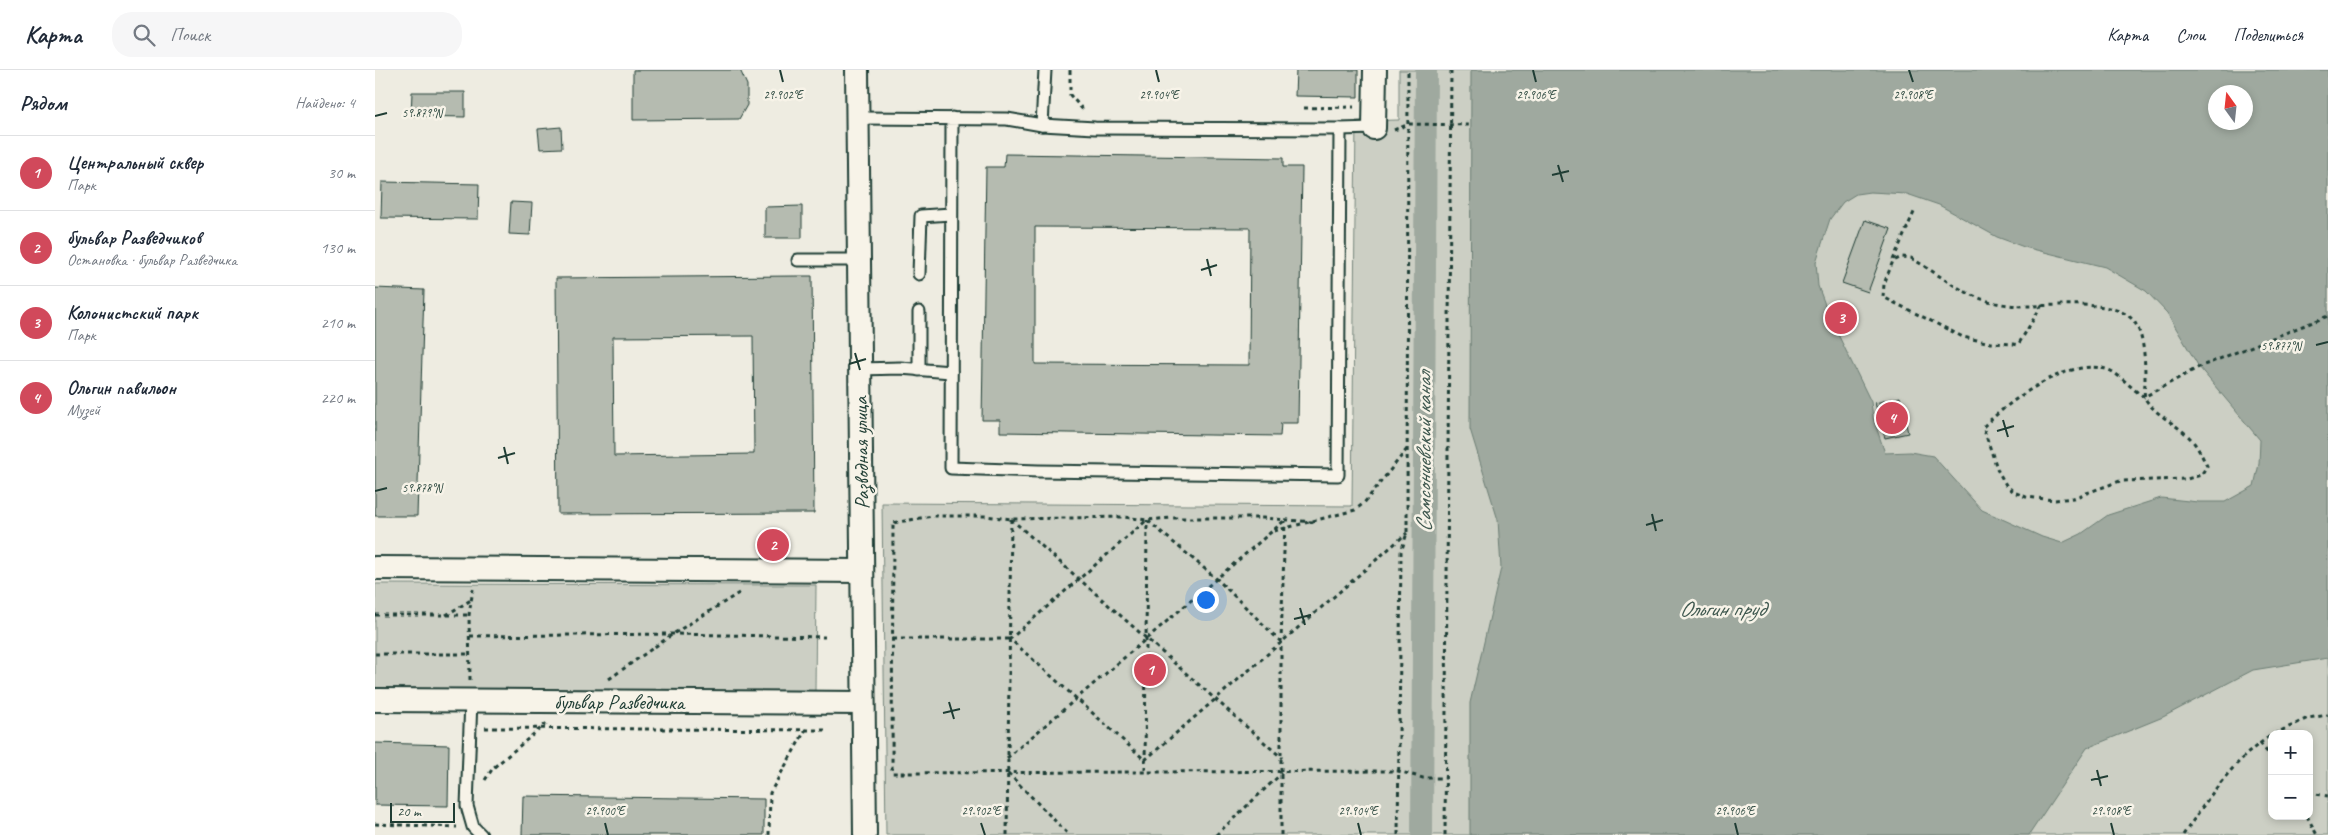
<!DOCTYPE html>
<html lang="ru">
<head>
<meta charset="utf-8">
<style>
  :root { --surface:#fff; --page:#f6f6f7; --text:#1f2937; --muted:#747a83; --line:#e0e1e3; --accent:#d1495b }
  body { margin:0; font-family:Caveat,sans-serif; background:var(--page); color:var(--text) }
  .controls { position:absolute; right:15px; bottom:15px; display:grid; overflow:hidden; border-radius:10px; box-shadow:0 2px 8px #0003 }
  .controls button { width:45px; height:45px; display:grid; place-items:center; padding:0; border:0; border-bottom:1px solid var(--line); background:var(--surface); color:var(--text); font:25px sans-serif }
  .compass { position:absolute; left:1833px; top:15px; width:45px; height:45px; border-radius:50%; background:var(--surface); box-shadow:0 2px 8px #0003; rotate:345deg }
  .scale { position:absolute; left:15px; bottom:12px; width:65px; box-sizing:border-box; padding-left:5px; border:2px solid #1f3d34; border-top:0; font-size:14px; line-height:18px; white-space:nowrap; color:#1f3d34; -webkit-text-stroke:4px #f7f3e8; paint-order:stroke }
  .you { position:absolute; left:830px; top:529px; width:18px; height:18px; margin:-12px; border:4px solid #fff; border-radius:50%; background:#1a73e8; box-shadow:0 0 0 8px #1a73e833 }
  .badge { display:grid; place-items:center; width:32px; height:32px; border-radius:50%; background:var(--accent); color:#fff; font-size:16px; font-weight:700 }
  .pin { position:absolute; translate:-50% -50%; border:2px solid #fff; box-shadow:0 1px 5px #0006 }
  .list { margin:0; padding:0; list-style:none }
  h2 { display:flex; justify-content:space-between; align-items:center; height:65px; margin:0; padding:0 20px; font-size:21px }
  h2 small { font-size:16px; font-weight:400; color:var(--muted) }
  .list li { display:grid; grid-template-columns:32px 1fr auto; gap:15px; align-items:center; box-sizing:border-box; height:75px; padding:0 20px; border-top:1px solid var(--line) }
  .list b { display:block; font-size:19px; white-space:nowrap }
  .list p { margin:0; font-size:16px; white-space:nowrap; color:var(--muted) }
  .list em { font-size:16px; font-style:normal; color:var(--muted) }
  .icon { flex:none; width:28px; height:28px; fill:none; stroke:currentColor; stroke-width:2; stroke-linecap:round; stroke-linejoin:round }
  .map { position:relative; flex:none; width:1953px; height:765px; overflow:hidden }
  header { display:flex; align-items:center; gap:30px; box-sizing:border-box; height:70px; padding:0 25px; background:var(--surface); border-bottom:1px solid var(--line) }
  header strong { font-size:24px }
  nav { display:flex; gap:28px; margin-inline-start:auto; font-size:18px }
  .search { width:350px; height:45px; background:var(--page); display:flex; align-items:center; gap:12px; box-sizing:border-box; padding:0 18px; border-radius:20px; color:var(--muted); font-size:19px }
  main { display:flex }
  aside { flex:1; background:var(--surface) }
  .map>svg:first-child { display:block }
  .green { fill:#cccfc4; stroke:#76867c; fill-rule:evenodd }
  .water { fill:#9fa99f; stroke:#6c7e74; fill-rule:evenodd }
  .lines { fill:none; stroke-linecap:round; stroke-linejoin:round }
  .canal { stroke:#9fa99f; stroke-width:22 }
  .building { fill:#b5bbb0; stroke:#1f3d34; fill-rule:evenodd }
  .lane-casing { stroke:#1f3d34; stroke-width:15 }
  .street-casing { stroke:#1f3d34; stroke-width:26 }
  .path { stroke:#1f3d34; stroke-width:3; stroke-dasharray:4 4; stroke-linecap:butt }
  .lane { stroke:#f7f3e8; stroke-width:11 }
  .street { stroke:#f7f3e8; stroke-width:22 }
  .ticks { fill:none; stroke:#1f3d34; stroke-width:2 }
  .labels { text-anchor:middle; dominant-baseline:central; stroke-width:5; stroke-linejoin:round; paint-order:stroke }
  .street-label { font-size:21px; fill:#1f3d34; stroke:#f7f3e8 }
  .water-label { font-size:22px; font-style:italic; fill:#3f584f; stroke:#f7f3e8 }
  .ticks-label { font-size:12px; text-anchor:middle; fill:#1f3d34; stroke:#f7f3e8; stroke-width:5; stroke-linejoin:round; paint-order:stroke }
</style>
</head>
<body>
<header>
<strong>Карта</strong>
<div class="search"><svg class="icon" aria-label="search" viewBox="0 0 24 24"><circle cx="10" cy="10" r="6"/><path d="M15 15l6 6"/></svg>Поиск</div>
<nav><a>Карта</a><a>Слои</a><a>Поделиться</a></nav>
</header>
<main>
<aside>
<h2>Рядом<small>Найдено: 4</small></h2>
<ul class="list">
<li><span class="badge">1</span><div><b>Центральный сквер</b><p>Парк</p></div><em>30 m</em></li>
<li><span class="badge">2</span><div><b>бульвар Разведчиков</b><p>Остановка · бульвар Разведчика</p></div><em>130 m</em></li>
<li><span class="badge">3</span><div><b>Колонистский парк</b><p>Парк</p></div><em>210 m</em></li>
<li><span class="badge">4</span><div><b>Ольгин павильон</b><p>Музей</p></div><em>220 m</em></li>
</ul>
</aside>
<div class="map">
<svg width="1953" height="765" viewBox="0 0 1953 765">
  <rect width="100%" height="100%" fill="#eeece1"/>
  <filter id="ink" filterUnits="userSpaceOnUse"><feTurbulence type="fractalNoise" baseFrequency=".02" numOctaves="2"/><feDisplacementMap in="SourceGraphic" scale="10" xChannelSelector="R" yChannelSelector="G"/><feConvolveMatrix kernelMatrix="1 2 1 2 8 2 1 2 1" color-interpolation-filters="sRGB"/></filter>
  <g filter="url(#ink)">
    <g class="green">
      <path d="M1024 0H1953V765H511L507 433 977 436 981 51 1024 50ZM1840 22H1870V52H1840ZM1897 664H1934V746H1897Z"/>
      <path d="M0 514 441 515 440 622 0 618Z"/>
    </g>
    <path class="water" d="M1096 0H1953V588L1878 600 1788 647 1712 678 1654 765H1095V633L1126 498 1123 450 1095 359ZM1840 22H1870V52H1840ZM1495 122 1532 124 1564 135 1622 167 1649 177 1730 197 1771 221 1792 243 1824 297 1885 370 1884 394 1879 416 1850 432H1823L1786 428 1733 445 1706 464 1687 473 1667 467 1607 440 1558 386 1535 382 1510 383 1498 348 1496 332 1455 248 1443 216 1441 192 1455 149 1468 132 1481 124Z"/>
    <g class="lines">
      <path class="canal" d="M1047 765 1051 0"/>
    </g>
    <g class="building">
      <path d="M258 0H365L372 15V35L364 49 258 50Z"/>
      <path d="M921 0H983V27L920 26Z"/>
      <path d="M37 22H90V47L36 46Z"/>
      <path d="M186 57 187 78 165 79 163 59Z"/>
      <path d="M630 84 908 88V97H927L923 353H906L905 366 625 362V350H607L611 97H629ZM660 157 875 158 874 295 660 294Z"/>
      <path d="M7 112 104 114 103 149 6 148Z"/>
      <path d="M136 132 157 133 155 165 134 164Z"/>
      <path d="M427 136V168H390V137Z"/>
      <path d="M1490 150 1516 159 1493 222 1467 213Z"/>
      <path d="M422 206H437L439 443 183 444 181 208ZM378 266 379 384 239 386 238 267Z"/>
      <path d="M0 218 49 220 42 446H0Z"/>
      <path d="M1525 327 1533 363 1510 368 1500 333Z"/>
      <path d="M0 673 74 675 73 736 0 735Z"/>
      <path d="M148 726 389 729V765H147Z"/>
    </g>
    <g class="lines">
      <g class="lane-casing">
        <g id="lane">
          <path d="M482 48 632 49 667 55 720 58 965 59 963 405 663 401 576 398 577 48"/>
          <path d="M667 55 670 0"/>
          <path d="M965 59 999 58"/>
          <path d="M423 190H484"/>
          <path d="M544 204 546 146 576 144"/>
          <path d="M544 242V300"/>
          <path d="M485 299 525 298 576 302"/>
          <path d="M96 630 92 736 98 757 106 765"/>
        </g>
      </g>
      <g class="street-casing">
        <g id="street">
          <path d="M482 0 490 765"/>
          <path d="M999 58 1000 0"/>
          <path d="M0 498 487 501"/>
          <path d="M0 630 488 633"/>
        </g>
      </g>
      <g class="path">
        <path d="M695 0V25L709 41"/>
        <path d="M929 38 979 37"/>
        <path d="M1019 60 1034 54 1094 55"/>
        <path d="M1518 190 1540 140"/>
        <path d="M1667 235 1643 275 1639 274 1616 273 1588 267 1508 227 1509 214 1518 191 1527 187 1536 188C1580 214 1598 236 1653 236 1678 236 1738 229 1757 249 1770 263 1770 293 1770 311 1770 317 1768 324 1771 330 1781 345 1801 354 1814 367 1822 375 1827 386 1832 396L1826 405 1812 409 1745 411 1698 428 1680 430 1651 427 1639 422 1631 415 1623 401 1608 357C1633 332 1697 283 1736 301 1747 307 1757 319 1769 327L1824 297 1953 246"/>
        <path d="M636 449 907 688"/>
        <path d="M938 452 888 448H796L772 450 748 447 636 449 610 446H557L518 453 517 703 1023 701 1048 708H1071"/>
        <path d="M899 461 980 440 989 433 1032 379"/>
        <path d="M0 545H94"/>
        <path d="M71 545 96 530"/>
        <path d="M95 566 298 564 450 567"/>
        <path d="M518 569H635"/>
        <path d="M906 572 843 510 772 450 635 569 770 690C858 614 945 539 1032 463"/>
        <path d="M0 584H94"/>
        <path d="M234 609 298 564 364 523"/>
        <path d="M95 610 94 545 98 519"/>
        <path d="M110 658 450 660"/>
        <path d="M1899 664 1933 648 1953 645"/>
        <path d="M1885 673 1897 688"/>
        <path d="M632 688 909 451"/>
        <path d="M770 700 772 450"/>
        <path d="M633 703 694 765"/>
        <path d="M110 710 118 698 172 653"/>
        <path d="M1934 723 1953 726"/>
        <path d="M1932 746 1942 765"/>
        <path d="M0 754 82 757"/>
        <path d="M394 765 395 723 431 659"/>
        <path d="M632 765 636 449"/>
        <path d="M841 765 907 703"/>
        <path d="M906 765V572L910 451"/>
        <path d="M1023 765 1026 482 1032 463 1033 0"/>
        <path d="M1070 765 1076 0"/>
        <path d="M1808 765C1834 728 1857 690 1897 665"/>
      </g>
      <use href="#lane" class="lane"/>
      <use href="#street" class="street"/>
    </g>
  </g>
  <path class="ticks" d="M405 0 408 12M781 0 784 12M1158 0 1161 12M1534 0 1538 12M0 46 12 43M1183 95 1188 112M1177 105 1194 101M832 189 836 206M826 200 842 195M1941 275 1953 272M480 283 485 300M474 294 491 289M1628 350 1633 367M1622 361 1639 356M129 377 133 394M123 388 140 383M0 421 12 418M1277 444 1281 461M1271 455 1288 450M925 538 930 555M919 549 936 545M574 632 579 649M568 643 585 639M1722 700 1726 716M1716 710 1733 706M230 753 233 765M606 753 610 765M983 753 986 765M1360 753 1363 765M1736 753 1739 765"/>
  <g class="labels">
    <g class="street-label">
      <text transform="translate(486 383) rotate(-91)">Разводная улица</text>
      <text x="244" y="632">бульвар Разведчика</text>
    </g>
    <g class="water-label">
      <text transform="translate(1049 382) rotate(-90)">Самсониевский канал</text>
      <text x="1347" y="539">Ольгин пруд</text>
    </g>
  </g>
  <g class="ticks-label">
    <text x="408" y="29">29.902°E</text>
    <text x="784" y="29">29.904°E</text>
    <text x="1161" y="29">29.906°E</text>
    <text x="1538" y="29">29.908°E</text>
    <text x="47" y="47">59.879°N</text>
    <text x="1906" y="280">59.877°N</text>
    <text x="47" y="422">59.878°N</text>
    <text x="230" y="745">29.900°E</text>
    <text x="606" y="745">29.902°E</text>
    <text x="983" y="745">29.904°E</text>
    <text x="1360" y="745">29.906°E</text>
    <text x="1736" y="745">29.908°E</text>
  </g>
</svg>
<div class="controls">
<button>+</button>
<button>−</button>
</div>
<svg class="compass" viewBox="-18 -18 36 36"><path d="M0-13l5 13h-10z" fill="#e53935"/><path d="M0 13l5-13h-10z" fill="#747a83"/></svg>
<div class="scale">20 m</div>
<div class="you"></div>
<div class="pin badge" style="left:775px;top:600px">1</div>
<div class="pin badge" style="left:398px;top:475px">2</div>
<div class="pin badge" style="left:1466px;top:248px">3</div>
<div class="pin badge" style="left:1517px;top:348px">4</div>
</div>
</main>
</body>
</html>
